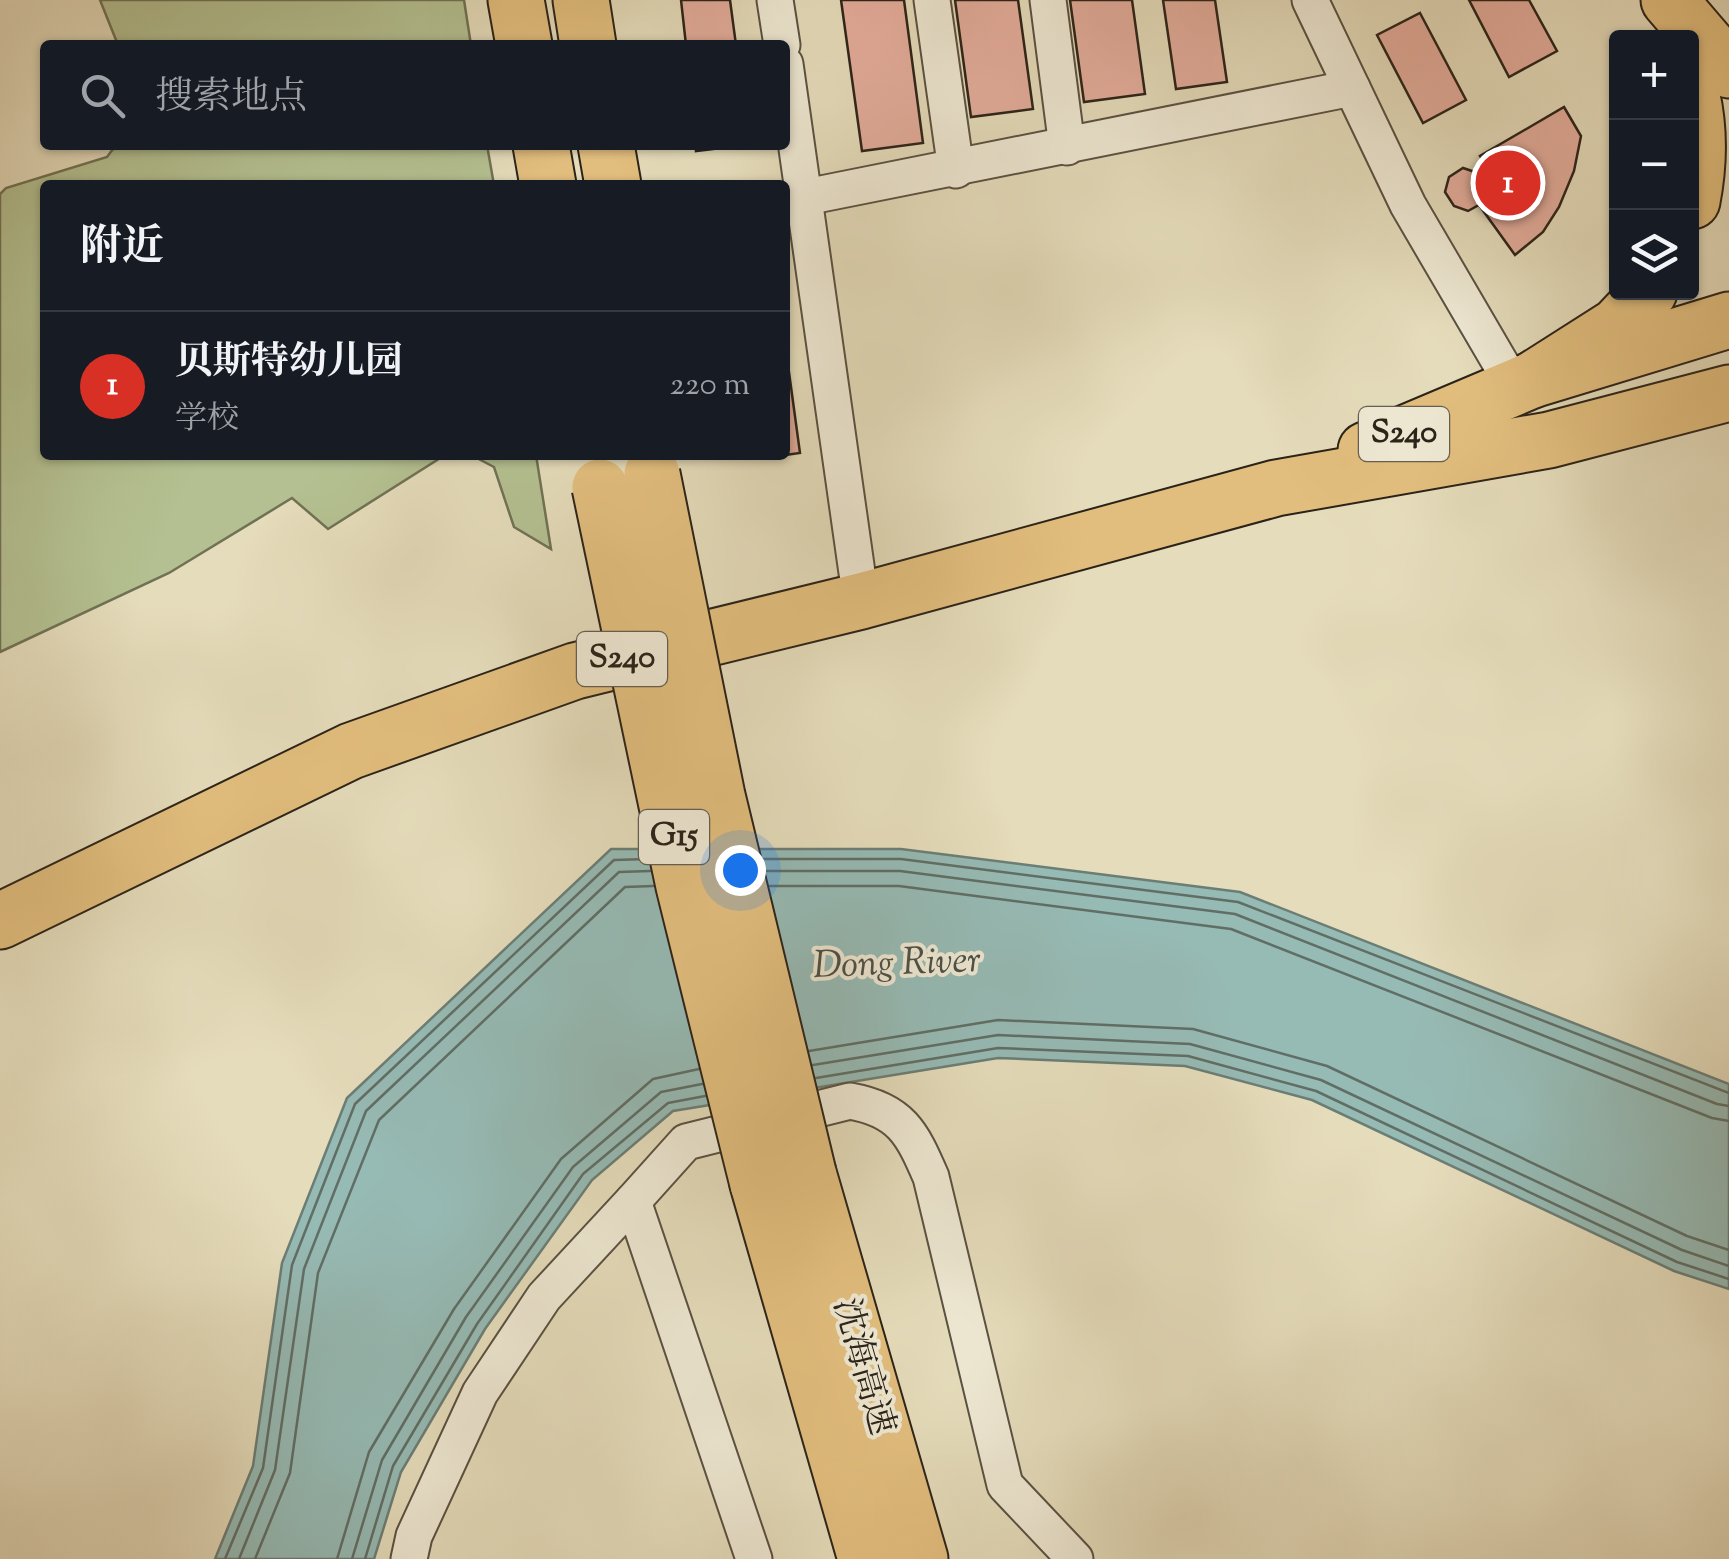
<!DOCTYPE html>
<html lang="zh">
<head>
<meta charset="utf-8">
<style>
  :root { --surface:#171b24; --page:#242831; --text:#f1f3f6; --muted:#9ea1a6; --line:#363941; --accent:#d93025 }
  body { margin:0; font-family:"Sorts Mill Goudy","Noto Serif SC",serif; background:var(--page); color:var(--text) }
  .controls { position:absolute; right:30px; top:30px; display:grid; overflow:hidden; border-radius:10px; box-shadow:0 2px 8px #0004 }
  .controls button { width:90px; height:90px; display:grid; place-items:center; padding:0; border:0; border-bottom:2px solid var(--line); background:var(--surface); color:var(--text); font:50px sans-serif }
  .you { position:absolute; left:740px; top:870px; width:35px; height:35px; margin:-25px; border:8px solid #fff; border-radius:50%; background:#1a73e8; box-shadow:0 0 0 15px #1a73e833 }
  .badge { display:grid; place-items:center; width:65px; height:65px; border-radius:50%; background:var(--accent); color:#fff; font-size:32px; font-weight:700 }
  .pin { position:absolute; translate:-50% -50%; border:5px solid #fff; box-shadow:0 2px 10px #0006 }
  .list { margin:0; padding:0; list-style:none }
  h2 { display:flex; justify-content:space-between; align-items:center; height:130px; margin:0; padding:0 40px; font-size:42px }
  h2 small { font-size:32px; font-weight:400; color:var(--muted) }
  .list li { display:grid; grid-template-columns:65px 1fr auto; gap:30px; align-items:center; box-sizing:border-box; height:150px; padding:0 40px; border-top:2px solid var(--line) }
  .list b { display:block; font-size:38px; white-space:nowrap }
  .list p { margin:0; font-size:32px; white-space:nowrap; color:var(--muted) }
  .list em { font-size:32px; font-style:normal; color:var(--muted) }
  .icon { flex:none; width:55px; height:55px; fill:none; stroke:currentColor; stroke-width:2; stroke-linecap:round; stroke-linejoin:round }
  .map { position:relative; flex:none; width:1729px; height:1559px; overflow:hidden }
  .search { position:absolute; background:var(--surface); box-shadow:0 2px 8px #0004; left:40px; top:40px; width:750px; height:110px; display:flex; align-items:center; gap:25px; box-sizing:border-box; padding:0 35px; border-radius:10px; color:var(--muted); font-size:38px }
  .panel { position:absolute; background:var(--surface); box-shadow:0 2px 8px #0004; left:40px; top:180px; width:750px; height:280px; border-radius:10px }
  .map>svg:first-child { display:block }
  .green { fill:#b4c091; stroke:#707255; stroke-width:2.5 }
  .water { fill:#96bab4; stroke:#6b7e76; stroke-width:2.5 }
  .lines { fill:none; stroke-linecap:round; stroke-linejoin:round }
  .shore { stroke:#606e66; stroke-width:2.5 }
  .building { fill:#e3ac9b; stroke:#2b2319; stroke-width:2.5 }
  .street-casing { stroke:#5a5142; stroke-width:39 }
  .primary-casing { stroke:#2b2319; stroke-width:59 }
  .highway-casing { stroke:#2b2319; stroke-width:59 }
  .street { stroke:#eee8d3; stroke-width:35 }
  .primary { stroke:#e2be7e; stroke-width:55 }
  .highway { stroke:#e2be7e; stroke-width:55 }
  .highway-bridge-casing { stroke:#2b2319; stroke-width:59; stroke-linecap:butt }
  .highway-bridge { stroke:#e2be7e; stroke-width:55 }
  .labels { text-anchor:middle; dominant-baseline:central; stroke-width:8; stroke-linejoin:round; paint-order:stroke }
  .shield { fill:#eee8d3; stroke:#665e51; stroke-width:2.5 }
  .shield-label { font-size:32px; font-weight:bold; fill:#2b2319 }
  .street-label { font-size:35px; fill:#2b2319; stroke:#eee8d3 }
  .water-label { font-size:38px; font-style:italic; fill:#4b5048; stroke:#eee8d3 }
</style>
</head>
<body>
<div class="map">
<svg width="1729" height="1559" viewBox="0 0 1729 1559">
  <rect width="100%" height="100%" fill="#e5dcbb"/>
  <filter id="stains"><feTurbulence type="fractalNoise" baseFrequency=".002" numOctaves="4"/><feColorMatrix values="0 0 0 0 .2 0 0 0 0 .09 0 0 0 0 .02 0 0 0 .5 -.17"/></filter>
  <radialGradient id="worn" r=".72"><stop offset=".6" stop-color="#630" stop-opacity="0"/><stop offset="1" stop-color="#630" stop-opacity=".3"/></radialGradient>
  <g class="green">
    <path d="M100 0H464L471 45H118Z"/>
    <path d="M116 145H487L494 185H45V455H445L328 529 292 498 169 573 0 652V194L6 188 107 157Z"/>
    <path d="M471 455H536L551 549 514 527 494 467Z"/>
  </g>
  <path class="water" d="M611 849H901L1240 892 1729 1084V1289L1674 1271 1312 1100 1185 1066 998 1058 673 1111 592 1180 485 1329 401 1472 374 1559H215L253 1466 282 1263 347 1098Z"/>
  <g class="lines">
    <g class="shore">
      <path d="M763 859H901L1238 902 1729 1093"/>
      <path d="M766 871H900L1235 914 1717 1104 1729 1106"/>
      <path d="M770 886H899L1231 929 1712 1118 1729 1121"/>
      <path d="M809 1051 998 1020 1193 1029 1327 1066 1687 1236 1729 1250"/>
      <path d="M813 1065 998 1035 1190 1044 1321 1080 1682 1250 1729 1266"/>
      <path d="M816 1078 998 1048 1188 1056 1316 1091 1677 1262 1729 1279"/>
      <path d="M225 1559 263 1468 292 1265 355 1104 614 860 648 859"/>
      <path d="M239 1559 275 1470 304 1269 366 1111 619 872 650 871"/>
      <path d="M255 1559 290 1473 318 1273 379 1120 625 887 653 886"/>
      <path d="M337 1559 369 1452 454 1309 561 1159 653 1079 699 1069"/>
      <path d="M352 1559 382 1460 466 1317 573 1167 661 1092 702 1084"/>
      <path d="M365 1559 393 1466 477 1324 583 1174 668 1103 705 1096"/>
    </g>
  </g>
  <g class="building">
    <path d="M681 0H730L736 45H686Z"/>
    <path d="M841 0H904L923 143 862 151Z"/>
    <path d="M955 0H1018L1033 109 971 117Z"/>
    <path d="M1070 0H1132L1145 94 1084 102Z"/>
    <path d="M1163 0H1215L1227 82 1176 89Z"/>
    <path d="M1469 0H1529L1557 51 1509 77Z"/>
    <path d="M1420 13 1466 100 1423 123 1377 35Z"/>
    <path d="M1564 107 1581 136 1574 171 1559 207 1543 232 1515 255 1479 205 1468 211 1454 206 1445 192 1449 177 1463 168 1478 173 1487 167 1480 156Z"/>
    <path d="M696 145H746L696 151Z"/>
    <path d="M785 343 800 453 785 455Z"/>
  </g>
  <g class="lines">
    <g class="street-casing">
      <g id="street">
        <path d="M775 0 782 45"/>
        <path d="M932 0 956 170"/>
        <path d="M1048 0 1067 147"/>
        <path d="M1310 0 1408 205 1515 388"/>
        <path d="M785 64 861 601"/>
        <path d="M806 197 1352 88"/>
        <path d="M633 1201 686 1142 850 1101C901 1110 912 1133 931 1177L1005 1485 1075 1559"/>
        <path d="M409 1559 414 1536 480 1393 544 1297 633 1201 754 1559"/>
      </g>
    </g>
    <g class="primary-casing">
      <g id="primary">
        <path d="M1366 450 1532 380 1729 320"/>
        <path d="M0 921 351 751 575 671 861 601 1276 488 1549 440 1729 393"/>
      </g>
    </g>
    <g class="highway-casing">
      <g id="highway">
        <path d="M516 0 524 45"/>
        <path d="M581 0 588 45"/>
        <path d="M1669 0 1729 70"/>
        <path d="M1692 96C1700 132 1699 165 1692 201"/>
        <path d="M541 145 548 185"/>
        <path d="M606 145 613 185"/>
        <path d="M1532 380 1617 326 1649 292"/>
        <path d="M808 1173 920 1559"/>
        <path d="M758 1184 866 1559"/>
      </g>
    </g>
    <use href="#street" class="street"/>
    <use href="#primary" class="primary"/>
    <use href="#highway" class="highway"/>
    <g class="highway-bridge-casing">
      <g id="highway-bridge">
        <path d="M652 474 717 796 808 1173"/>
        <path d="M600 487 684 886 758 1184"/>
      </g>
    </g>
    <use href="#highway-bridge" class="highway-bridge"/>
  </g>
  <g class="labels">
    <g class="shield">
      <rect x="1359" y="407" width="90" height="54" rx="8"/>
      <rect x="577" y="632" width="90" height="54" rx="8"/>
      <rect x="639" y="810" width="70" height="54" rx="8"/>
    </g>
    <g class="shield-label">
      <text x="1404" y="434">S240</text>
      <text x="622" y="659">S240</text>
      <text x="674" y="837">G15</text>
    </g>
    <g class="street-label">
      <text transform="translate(862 1367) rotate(74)">沈海高速</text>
    </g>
    <g class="water-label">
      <text transform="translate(897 965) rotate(-2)">Dong River</text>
    </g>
  </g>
  <rect width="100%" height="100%" filter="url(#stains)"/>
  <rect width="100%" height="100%" fill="url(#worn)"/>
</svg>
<div class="controls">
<button>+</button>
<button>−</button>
<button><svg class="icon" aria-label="layers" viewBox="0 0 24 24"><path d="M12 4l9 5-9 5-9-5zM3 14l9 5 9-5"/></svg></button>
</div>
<div class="you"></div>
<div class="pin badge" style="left:1508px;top:183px">1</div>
<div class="search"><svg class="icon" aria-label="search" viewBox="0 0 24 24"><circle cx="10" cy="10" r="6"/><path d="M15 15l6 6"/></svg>搜索地点</div>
<section class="panel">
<h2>附近<small></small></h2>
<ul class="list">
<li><span class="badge">1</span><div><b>贝斯特幼儿园</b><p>学校</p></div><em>220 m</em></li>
</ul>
</section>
</div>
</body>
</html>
